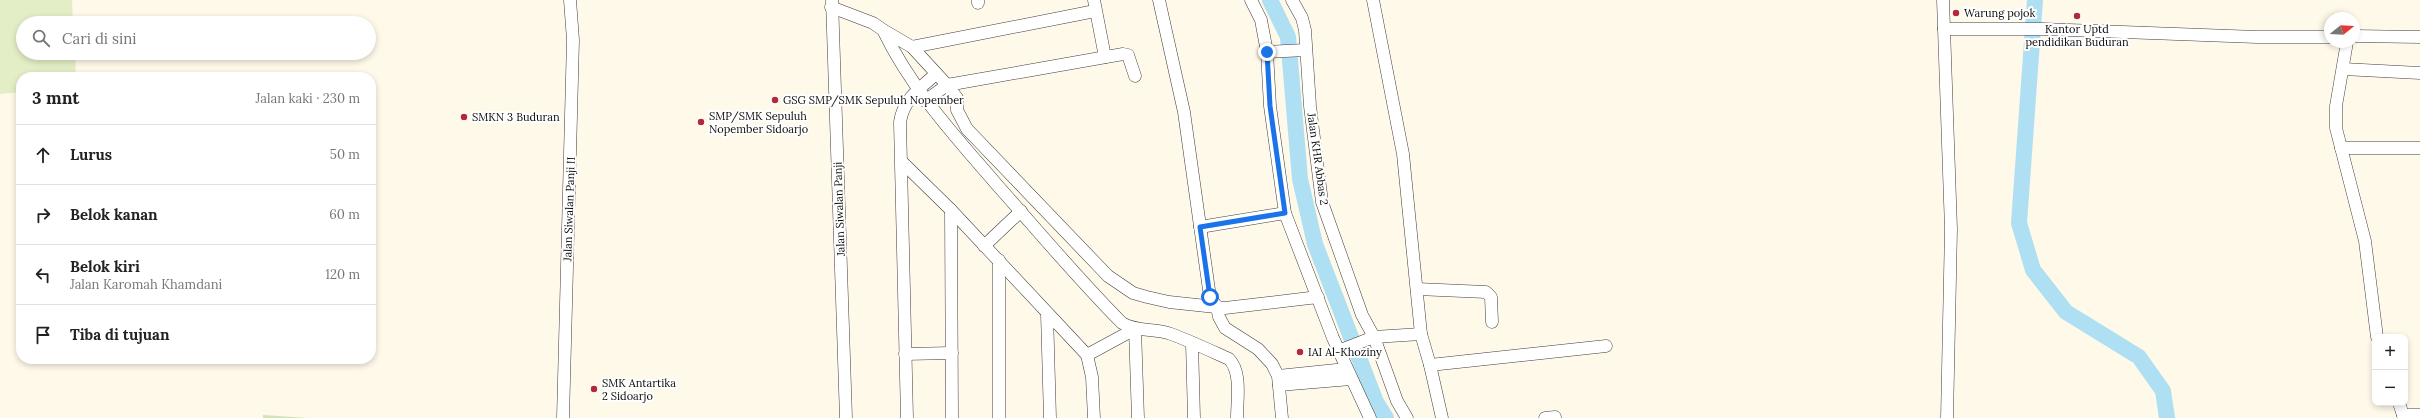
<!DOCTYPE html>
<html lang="id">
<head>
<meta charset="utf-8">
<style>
  :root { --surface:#fff; --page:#f6f6f6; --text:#222; --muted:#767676; --line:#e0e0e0 }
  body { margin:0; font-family:Lora,serif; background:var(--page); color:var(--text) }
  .controls { position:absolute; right:12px; bottom:12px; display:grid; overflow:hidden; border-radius:8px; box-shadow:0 2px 6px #0003 }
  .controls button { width:36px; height:36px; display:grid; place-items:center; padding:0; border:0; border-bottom:1px solid var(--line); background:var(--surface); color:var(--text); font:20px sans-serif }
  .compass { position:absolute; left:2324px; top:12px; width:36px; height:36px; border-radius:50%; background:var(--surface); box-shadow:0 2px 6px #0003; rotate:72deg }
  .stop { position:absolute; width:12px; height:12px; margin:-9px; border:3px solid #1a73e8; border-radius:50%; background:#fff }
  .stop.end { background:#1a73e8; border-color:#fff; box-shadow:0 1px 4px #0008 }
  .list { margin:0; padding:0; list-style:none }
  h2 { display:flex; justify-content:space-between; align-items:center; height:52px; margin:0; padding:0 16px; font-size:17px }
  h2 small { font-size:13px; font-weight:400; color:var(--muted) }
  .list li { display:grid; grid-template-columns:26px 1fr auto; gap:12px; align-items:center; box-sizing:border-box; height:60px; padding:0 16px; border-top:1px solid var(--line) }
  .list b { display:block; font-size:15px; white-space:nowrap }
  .list p { margin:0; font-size:13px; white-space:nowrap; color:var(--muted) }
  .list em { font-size:13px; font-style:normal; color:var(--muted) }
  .icon { flex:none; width:22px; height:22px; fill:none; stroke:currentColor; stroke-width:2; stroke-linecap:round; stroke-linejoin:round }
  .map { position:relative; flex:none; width:2420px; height:418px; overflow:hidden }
  .search { position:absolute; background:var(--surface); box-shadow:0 2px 6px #0003; left:16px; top:16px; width:360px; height:44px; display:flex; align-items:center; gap:10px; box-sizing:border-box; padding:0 14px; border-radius:22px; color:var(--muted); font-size:15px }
  .panel { position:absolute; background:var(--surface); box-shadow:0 2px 6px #0003; left:16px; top:72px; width:360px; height:292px; border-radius:16px }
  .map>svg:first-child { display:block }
  .green { fill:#d2e6b5 }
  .pitch { fill:#e3eec6 }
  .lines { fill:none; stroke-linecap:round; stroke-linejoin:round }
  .river { stroke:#afdff3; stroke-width:16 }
  .minor-casing { stroke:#3d3d3d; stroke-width:13 }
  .minor { stroke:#fff; stroke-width:12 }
  .route { stroke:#1a73e8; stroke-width:5 }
  .poi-dot { fill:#b42939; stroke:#fff; stroke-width:1.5 }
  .labels { text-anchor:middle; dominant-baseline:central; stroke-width:4; stroke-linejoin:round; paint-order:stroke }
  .poi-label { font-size:11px; fill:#0a0a0a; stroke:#fff; text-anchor:start }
  .street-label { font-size:11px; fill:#0a0a0a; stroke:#fff }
</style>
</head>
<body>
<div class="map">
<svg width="2420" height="418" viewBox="0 0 2420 418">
  <rect width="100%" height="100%" fill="#fef9e9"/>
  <path class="green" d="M263 415 308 418H263Z"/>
  <path class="pitch" d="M0 0H72L73 23H23V53H75L76 77H21V92L0 94Z"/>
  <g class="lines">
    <g class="river">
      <path d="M1270 0 1288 37 1300 179 1315 244 1376 402 1386 418"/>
      <path d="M2035 0 2019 223 2033 270 2066 312 2139 357 2163 391 2167 418"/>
    </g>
    <g class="minor-casing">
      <g id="minor">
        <path d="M832 0 846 418"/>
        <path d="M978 0V3"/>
        <path d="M1094 0 1105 57"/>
        <path d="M1159 0 1184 112 1210 297 1217 307 1219 317 1225 328 1258 349 1272 364 1278 376 1282 418"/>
        <path d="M1251 0 1261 20 1267 52 1270 106 1285 213 1333 338 1370 418"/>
        <path d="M1292 0 1302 18 1305 30 1310 106 1322 202 1362 315 1374 337 1421 334"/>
        <path d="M1373 0 1403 154 1421 334 1430 365 1606 346"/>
        <path d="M1943 0 1951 229 1947 418"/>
        <path d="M831 7 873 23 883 30"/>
        <path d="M1944 29H2042L2257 37H2330"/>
        <path d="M2354 36 2420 37"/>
        <path d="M2347 42 2336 106V128L2365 241 2377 337"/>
        <path d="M912 47 1095 11"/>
        <path d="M1267 52 1306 50"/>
        <path d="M2343 69 2420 73"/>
        <path d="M925 101 947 85 1123 54 1128 55 1135 76"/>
        <path d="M2341 148H2420"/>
        <path d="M902 162 951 210 1087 355 1092 377 1094 418"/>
        <path d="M951 210 952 418"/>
        <path d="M1200 227 1285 213"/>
        <path d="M984 246 1021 211"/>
        <path d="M999 260V418"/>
        <path d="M1417 289 1486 292 1491 297 1492 322"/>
        <path d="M1047 313 1050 418"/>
        <path d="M1135 329 1138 418"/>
        <path d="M1192 343 1194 418"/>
        <path d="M1338 351 1374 337 1397 401 1407 418"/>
        <path d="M905 354 952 353"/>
        <path d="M1087 355 1135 329"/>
        <path d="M1430 365 1442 418"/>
        <path d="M1278 376 1346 369"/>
        <path d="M1279 385 1351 379"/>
        <path d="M2399 403 2404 418"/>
        <path d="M2403 415H2420"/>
        <path d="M563 418 573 40 570 0"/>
        <path d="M907 418 900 122C903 100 920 88 936 74"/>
        <path d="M1237 418C1237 400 1242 372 1229 359 1209 350 1190 341 1171 334 1155 328 1136 332 1122 323 1079 280 1039 232 998 186 955 136 912 90 883 30L912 47 947 85 957 98V110L967 129 1108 276 1133 293 1147 297 1169 302 1225 308 1318 297"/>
        <path d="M1545 418 1555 417"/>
      </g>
    </g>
    <use href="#minor" class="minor"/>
  </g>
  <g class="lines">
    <path class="route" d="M1210 297 1200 227 1285 213 1270 106 1267 52"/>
  </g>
  <g class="poi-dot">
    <circle cx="1956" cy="13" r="4"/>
    <circle cx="2077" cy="16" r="4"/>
    <circle cx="775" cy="100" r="4"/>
    <circle cx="464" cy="117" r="4"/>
    <circle cx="701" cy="122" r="4"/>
    <circle cx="1300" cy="352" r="4"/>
    <circle cx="594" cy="389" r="4"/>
  </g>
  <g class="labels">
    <g class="poi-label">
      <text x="1964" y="13">Warung pojok</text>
      <text x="2077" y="29" text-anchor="middle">Kantor Uptd<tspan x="2077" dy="13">pendidikan Buduran</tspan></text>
      <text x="783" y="100">GSG SMP/SMK Sepuluh Nopember</text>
      <text x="709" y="116">SMP/SMK Sepuluh<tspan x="709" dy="13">Nopember Sidoarjo</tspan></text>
      <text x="472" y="117">SMKN 3 Buduran</text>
      <text x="1308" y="352">IAI Al-Khoziny</text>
      <text x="602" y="383">SMK Antartika<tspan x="602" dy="13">2 Sidoarjo</tspan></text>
    </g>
    <g class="street-label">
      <text transform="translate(1318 159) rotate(82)">Jalan KHR Abbas 2</text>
      <text transform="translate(569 209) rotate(-88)">Jalan Siwalan Panji II</text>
      <text transform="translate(839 209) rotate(-92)">Jalan Siwalan Panji</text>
    </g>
  </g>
</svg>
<div class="controls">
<button>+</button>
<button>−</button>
</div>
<svg class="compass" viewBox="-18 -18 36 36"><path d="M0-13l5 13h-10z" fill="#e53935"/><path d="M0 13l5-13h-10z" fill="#767676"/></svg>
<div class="stop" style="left:1210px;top:297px"></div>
<div class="stop end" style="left:1267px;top:52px"></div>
<div class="search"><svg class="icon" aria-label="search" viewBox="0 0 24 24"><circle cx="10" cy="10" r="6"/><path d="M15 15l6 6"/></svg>Cari di sini</div>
<section class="panel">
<h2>3 mnt<small>Jalan kaki · 230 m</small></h2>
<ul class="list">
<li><svg class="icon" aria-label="ahead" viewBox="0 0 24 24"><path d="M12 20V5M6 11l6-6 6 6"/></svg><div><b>Lurus</b></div><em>50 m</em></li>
<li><svg class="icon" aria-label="right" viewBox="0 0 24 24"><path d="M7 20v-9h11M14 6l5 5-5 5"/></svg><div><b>Belok kanan</b></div><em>60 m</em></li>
<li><svg class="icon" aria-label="left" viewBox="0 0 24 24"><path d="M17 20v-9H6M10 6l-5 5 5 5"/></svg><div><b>Belok kiri</b><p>Jalan Karomah Khamdani</p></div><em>120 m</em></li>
<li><svg class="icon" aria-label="arrive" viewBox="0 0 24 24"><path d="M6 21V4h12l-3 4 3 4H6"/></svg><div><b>Tiba di tujuan</b></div></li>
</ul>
</section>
</div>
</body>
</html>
